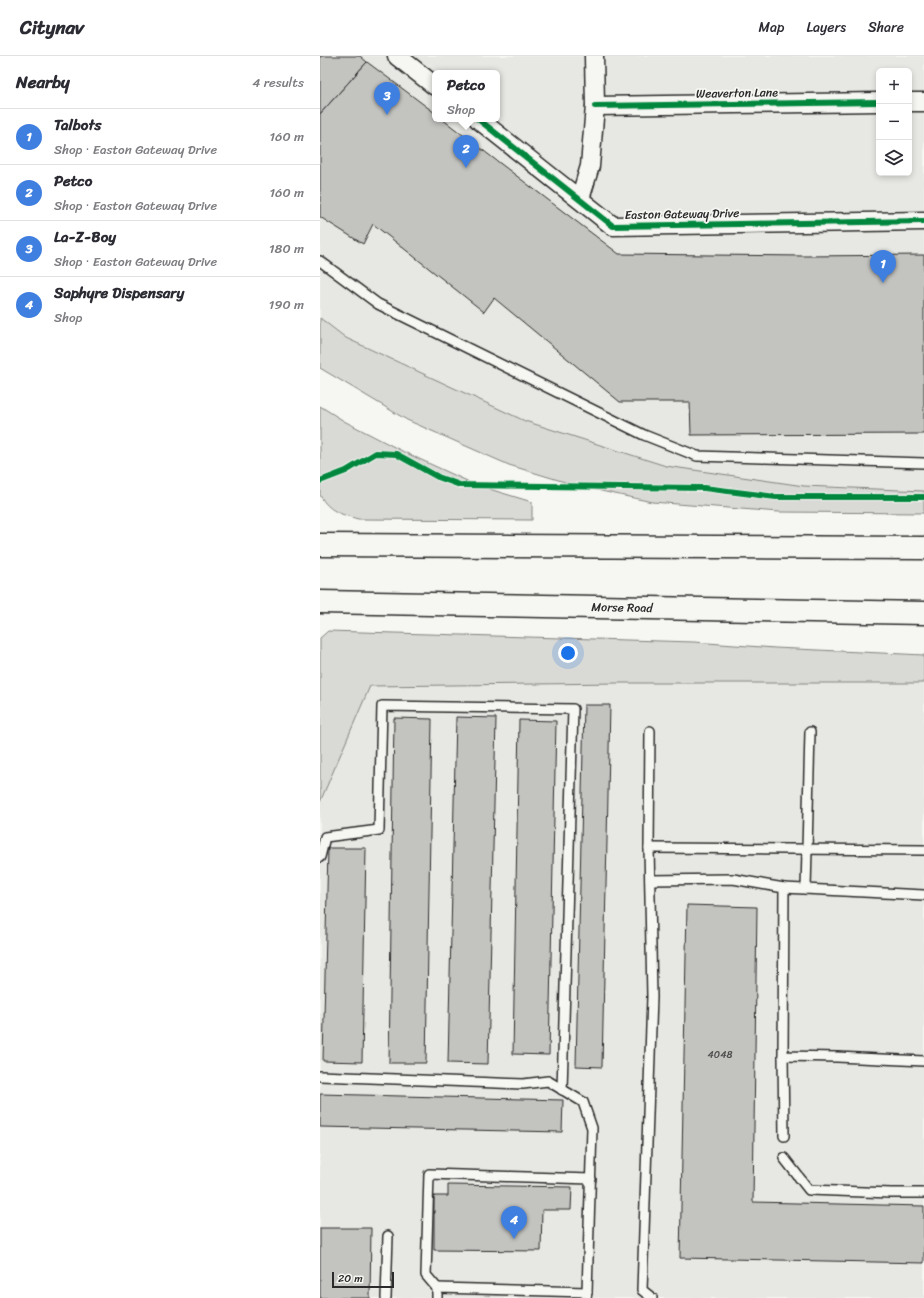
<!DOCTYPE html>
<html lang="en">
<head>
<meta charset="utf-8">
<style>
  :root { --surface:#fff; --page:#f7f7f7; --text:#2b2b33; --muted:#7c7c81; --line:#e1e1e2; --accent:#d1495b }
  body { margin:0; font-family:Sriracha,sans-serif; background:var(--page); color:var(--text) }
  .controls { position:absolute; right:12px; top:12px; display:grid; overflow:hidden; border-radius:6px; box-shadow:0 2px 6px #0003 }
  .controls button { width:36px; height:36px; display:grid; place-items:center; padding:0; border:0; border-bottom:1px solid var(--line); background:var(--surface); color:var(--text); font:20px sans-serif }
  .scale { position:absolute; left:12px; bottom:10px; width:62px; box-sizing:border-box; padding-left:4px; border:2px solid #2b2b2b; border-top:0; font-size:11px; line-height:14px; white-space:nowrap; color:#2b2b2b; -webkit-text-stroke:3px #f6f6f2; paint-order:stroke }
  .you { position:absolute; left:248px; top:597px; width:14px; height:14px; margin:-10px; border:3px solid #fff; border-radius:50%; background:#1a73e8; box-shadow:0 0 0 6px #1a73e833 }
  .badge { display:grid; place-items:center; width:26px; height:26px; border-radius:50%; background:var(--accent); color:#fff; font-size:13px; font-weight:700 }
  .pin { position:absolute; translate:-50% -33px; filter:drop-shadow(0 1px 2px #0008) }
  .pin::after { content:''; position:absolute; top:21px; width:14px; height:12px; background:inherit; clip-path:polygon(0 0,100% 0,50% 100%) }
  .popup { position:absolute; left:112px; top:14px; width:68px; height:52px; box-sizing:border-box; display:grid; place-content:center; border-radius:6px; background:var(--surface); filter:drop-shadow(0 1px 3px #0005); font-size:13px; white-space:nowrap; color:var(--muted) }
  .popup b { font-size:15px; color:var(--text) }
  .popup::after { content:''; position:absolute; left:50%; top:100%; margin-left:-8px; border:8px solid transparent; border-top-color:var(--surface) }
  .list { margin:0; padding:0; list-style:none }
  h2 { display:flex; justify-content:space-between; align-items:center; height:52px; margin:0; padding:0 16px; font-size:17px }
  h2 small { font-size:13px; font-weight:400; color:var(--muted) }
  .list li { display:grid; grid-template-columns:26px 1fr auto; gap:12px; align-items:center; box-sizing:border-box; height:56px; padding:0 16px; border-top:1px solid var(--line) }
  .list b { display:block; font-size:15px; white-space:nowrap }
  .list p { margin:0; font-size:13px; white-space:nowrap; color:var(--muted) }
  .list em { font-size:13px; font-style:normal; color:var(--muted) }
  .icon { flex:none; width:22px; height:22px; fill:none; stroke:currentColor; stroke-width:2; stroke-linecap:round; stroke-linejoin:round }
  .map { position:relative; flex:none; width:604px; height:1242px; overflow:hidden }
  header { display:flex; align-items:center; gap:24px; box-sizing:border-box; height:56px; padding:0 20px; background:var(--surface); border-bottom:1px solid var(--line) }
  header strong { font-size:19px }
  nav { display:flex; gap:22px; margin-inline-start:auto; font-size:14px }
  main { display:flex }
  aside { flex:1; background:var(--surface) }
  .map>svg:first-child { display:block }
  .built { fill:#e7e7e3; fill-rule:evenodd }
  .green { fill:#d9d9d5; stroke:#828280 }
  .building { fill:#c3c3c0; stroke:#2b2b2b }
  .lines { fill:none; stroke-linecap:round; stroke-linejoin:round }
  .service-casing { stroke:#2b2b2b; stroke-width:12 }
  .minor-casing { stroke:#2b2b2b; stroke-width:21 }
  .primary-casing { stroke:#2b2b2b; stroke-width:25 }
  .service { stroke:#f6f6f2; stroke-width:9 }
  .minor { stroke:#f6f6f2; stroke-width:18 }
  .primary { stroke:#f6f6f2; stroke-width:22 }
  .cycleway-casing { stroke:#f6f6f2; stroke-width:8 }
  .cycleway { stroke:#00873e; stroke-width:6 }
  .labels { text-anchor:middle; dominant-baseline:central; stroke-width:3.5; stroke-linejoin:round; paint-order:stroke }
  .number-label { font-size:10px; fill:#515150 }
  .street-label { font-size:12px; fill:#2b2b2b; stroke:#f6f6f2 }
</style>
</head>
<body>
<header>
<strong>Citynav</strong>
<nav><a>Map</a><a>Layers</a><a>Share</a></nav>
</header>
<main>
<aside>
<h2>Nearby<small>4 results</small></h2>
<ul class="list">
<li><span class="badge" style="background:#3f7fe0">1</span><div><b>Talbots</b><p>Shop · Easton Gateway Drive</p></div><em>160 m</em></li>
<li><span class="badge" style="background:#3f7fe0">2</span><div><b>Petco</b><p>Shop · Easton Gateway Drive</p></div><em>160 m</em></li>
<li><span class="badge" style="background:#3f7fe0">3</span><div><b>La-Z-Boy</b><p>Shop · Easton Gateway Drive</p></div><em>180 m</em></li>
<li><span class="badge" style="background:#3f7fe0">4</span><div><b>Saphyre Dispensary</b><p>Shop</p></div><em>190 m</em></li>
</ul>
</aside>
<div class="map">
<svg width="604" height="1242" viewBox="0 0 604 1242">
  <rect width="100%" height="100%" fill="#f6f6f2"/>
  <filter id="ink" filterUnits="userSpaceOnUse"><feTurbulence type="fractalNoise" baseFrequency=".025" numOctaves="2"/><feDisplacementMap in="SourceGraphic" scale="8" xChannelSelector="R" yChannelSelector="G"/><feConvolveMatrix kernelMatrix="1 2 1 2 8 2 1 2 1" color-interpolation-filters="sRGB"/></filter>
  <g filter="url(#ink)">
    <g class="built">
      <path d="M0 0H604V435L484 430 346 410 205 365 26 282 0 262ZM559 15H589V117H559ZM115 17H177V63H115Z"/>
      <path d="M299 627H604V1242H0V746L49 630Z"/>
    </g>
    <g class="green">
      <path d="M0 262 26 282 205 365 346 410 484 430 604 435V457L459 456 332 446 258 430 189 409 87 364 0 312Z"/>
      <path d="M0 350 24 365 84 396 156 429 212 446V464L38 463C21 458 9 456 0 439Z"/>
      <path d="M8 575 374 586 455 592 604 599V627H299L50 630 0 746V582Z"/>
    </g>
    <g class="building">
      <path d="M0 0H40L47 6 0 58Z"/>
      <path d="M47 6 115 57V63H122L299 198 484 200 604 199V378L371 379 370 346H300L174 242 164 256 53 168 43 188 0 161V58Z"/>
      <path d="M264 649H290L282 1011 256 1010Z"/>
      <path d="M136 661 176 662 168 1008 128 1007Z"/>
      <path d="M74 662 112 663 106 1007H69Z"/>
      <path d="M199 664 236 665 229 999 193 998Z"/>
      <path d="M8 792H46L42 1006 3 1005Z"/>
      <path d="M367 849 437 851 433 1146 604 1150V1207L360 1202Z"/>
      <path d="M0 1038 243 1044 242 1076 0 1071Z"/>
      <path d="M128 1129 252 1131 251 1154H222L221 1195 114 1194V1140H128Z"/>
      <path d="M0 1172H51L50 1242H0Z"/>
    </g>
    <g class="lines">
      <g class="service-casing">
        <g id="service">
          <path d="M0 205 58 248 324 379 377 400 604 407"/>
          <path d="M330 675 329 792 332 941 322 1234 332 1242"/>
          <path d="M329 792 604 794"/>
          <path d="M0 801 5 781 59 774 62 650 253 653 242 1034"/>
          <path d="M330 824 413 823 464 832 463 1000 517 1001 604 1005"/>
          <path d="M464 832 604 839"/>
          <path d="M486 833 490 676"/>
          <path d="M463 1000 464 1080"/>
          <path d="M0 1020 203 1028 228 1025 263 1046 272 1072 267 1236"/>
          <path d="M464 1102 489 1134 571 1137H604"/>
          <path d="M117 1232 106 1219 109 1118 271 1123"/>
          <path d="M66 1242 68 1180"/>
          <path d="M117 1242V1232L267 1236 266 1242"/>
        </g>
      </g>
      <g class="minor-casing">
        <g id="minor">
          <path d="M77 0 115 30"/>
          <path d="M589 46H604"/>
          <path d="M275 50 559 46"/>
          <path d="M158 63 293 170 604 165"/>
          <path d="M260 143 270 110 275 50 274 0"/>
        </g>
      </g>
      <g class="primary-casing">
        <g id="primary">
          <path d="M0 489 604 492"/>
          <path id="s1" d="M0 546 604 557"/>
        </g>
      </g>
      <use href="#service" class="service"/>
      <use href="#minor" class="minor"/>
      <use href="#primary" class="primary"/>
      <g class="cycleway-casing">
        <g id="cycleway">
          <path d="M275 50 559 46"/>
          <path d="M158 63 293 170 604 165"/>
          <path d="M0 425 26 415 56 397 76 398 118 421 140 429 384 432 456 441H604"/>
        </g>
      </g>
      <use href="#cycleway" class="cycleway"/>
    </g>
  </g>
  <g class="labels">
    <g class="number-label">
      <text x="400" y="999">4048</text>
    </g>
    <g class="street-label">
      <text transform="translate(417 37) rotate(-1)">Weaverton Lane</text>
      <text transform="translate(362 158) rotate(-1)">Easton Gateway Drive</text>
      <text stroke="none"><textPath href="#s1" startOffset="302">Morse Road</textPath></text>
    </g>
  </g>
</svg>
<div class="controls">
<button>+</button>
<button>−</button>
<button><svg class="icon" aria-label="layers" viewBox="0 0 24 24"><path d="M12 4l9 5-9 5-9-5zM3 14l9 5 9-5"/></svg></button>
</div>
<div class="scale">20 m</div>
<div class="you"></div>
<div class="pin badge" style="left:563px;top:227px;background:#3f7fe0">1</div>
<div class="pin badge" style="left:146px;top:112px;background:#3f7fe0">2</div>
<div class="popup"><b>Petco</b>Shop</div>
<div class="pin badge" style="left:67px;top:59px;background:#3f7fe0">3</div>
<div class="pin badge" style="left:194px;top:1183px;background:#3f7fe0">4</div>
</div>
</main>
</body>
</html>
